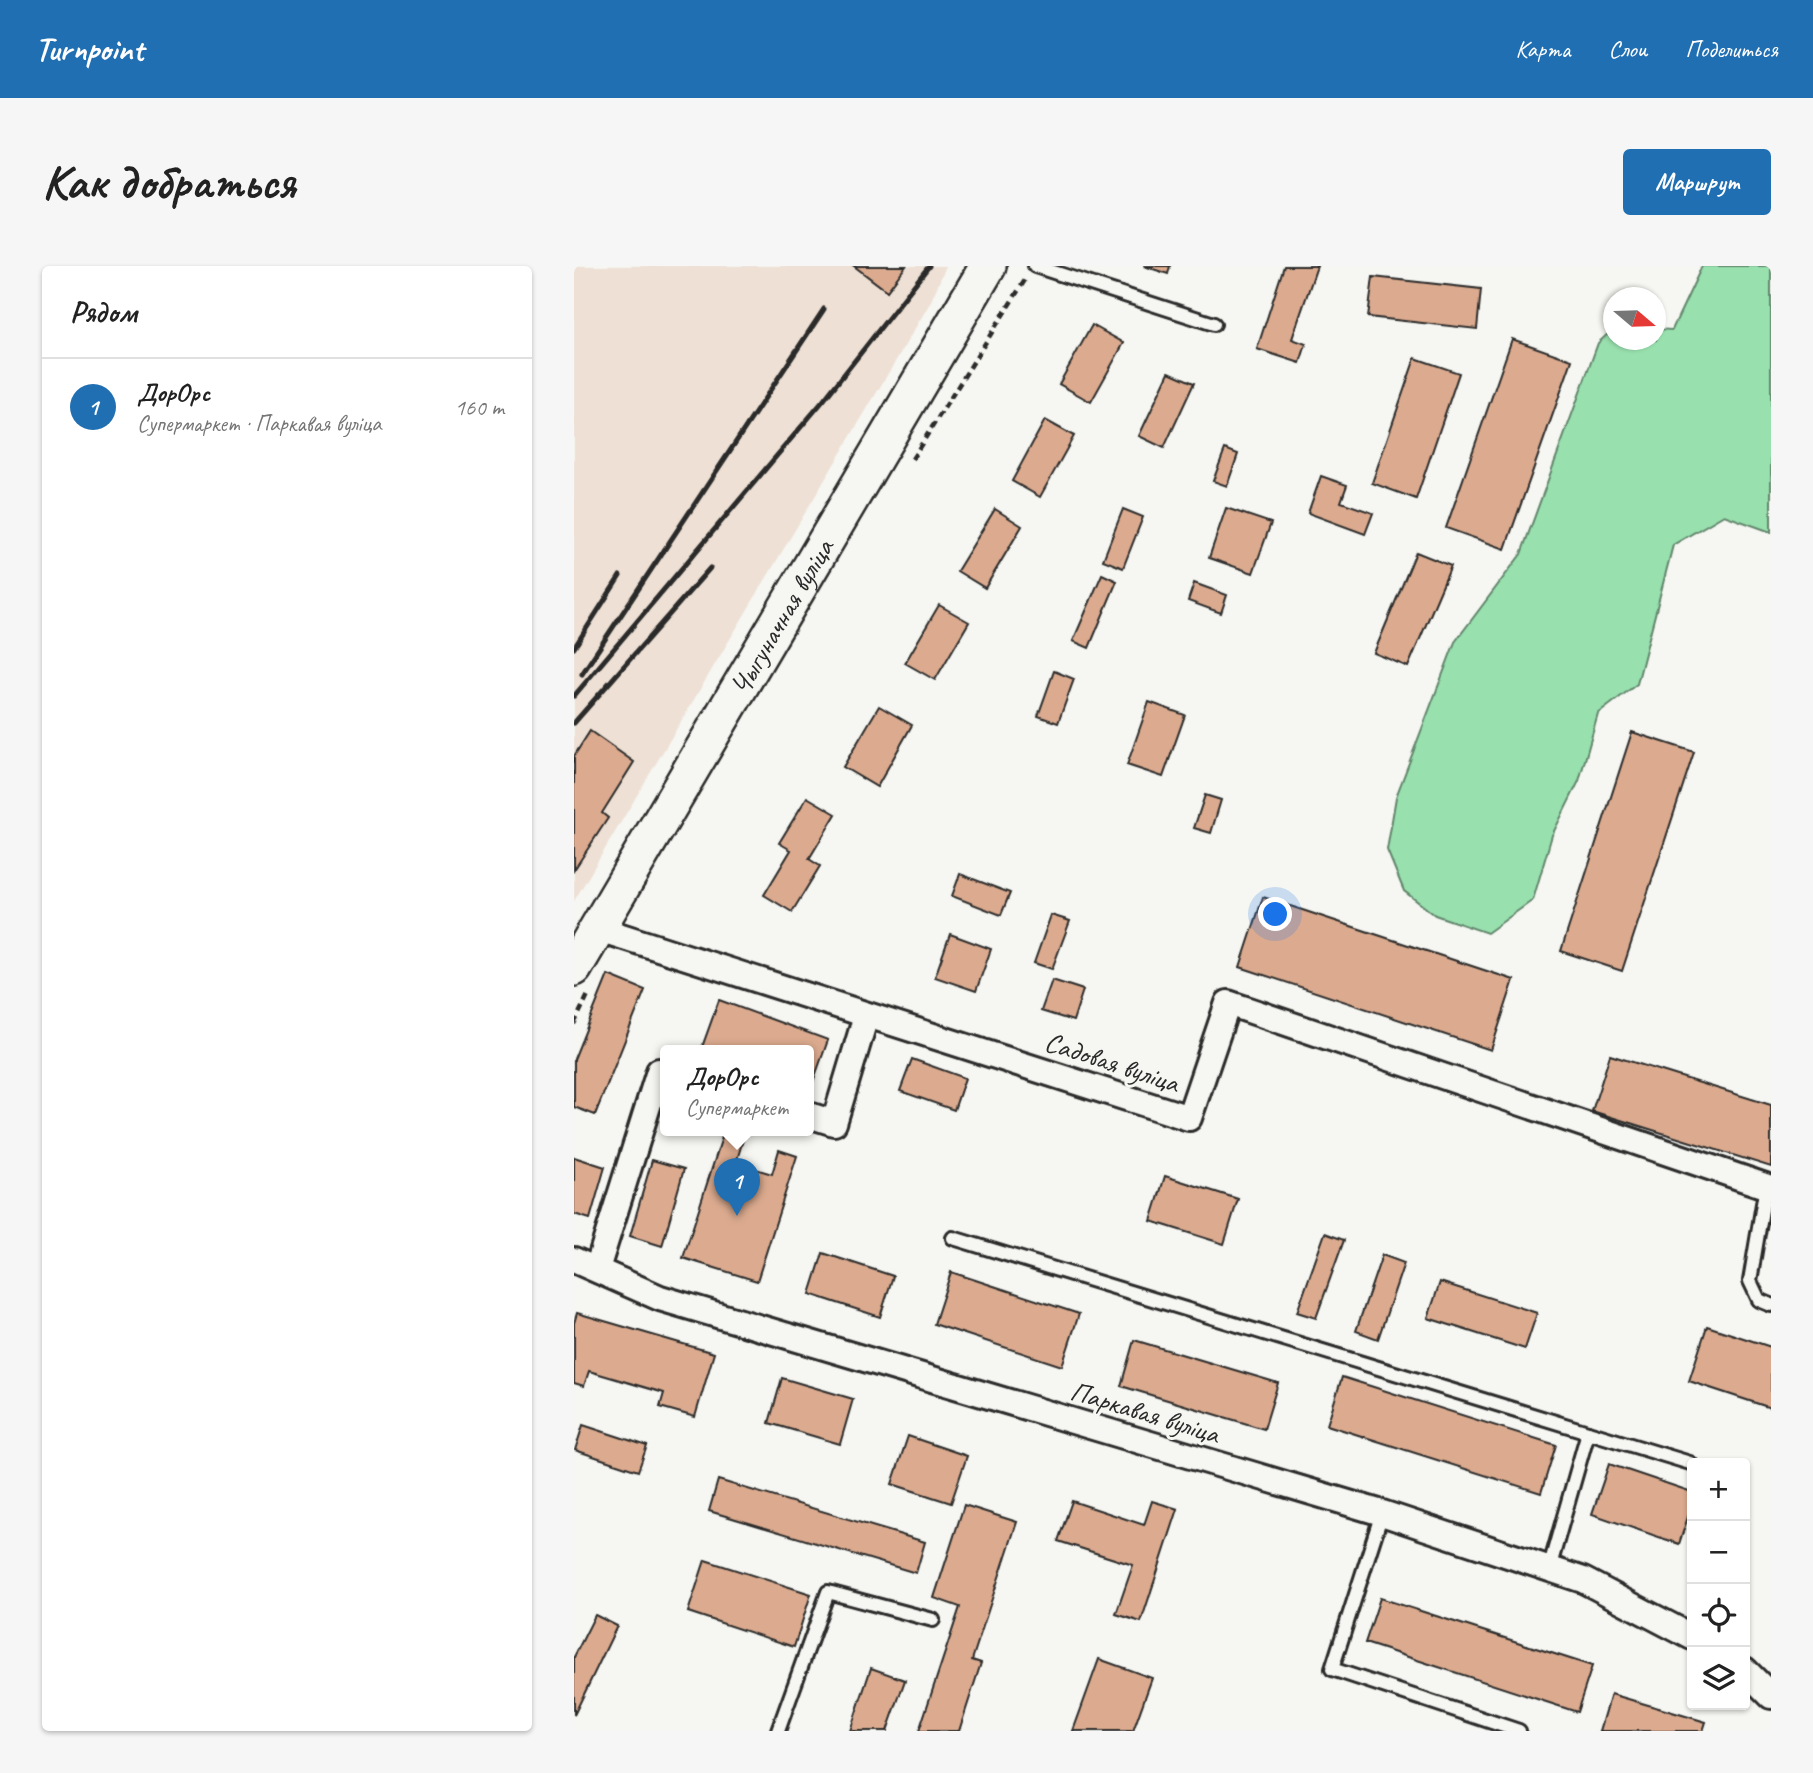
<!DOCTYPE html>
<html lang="ru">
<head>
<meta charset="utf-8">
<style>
  :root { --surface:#fff; --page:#f6f6f6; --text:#222; --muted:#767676; --line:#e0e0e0; --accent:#1f6fb2 }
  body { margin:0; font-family:Caveat,sans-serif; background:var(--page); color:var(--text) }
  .controls { position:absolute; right:21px; bottom:21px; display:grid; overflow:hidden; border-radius:7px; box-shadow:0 2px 5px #0004 }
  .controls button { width:63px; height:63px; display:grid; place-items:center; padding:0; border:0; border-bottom:2px solid var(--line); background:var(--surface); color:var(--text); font:35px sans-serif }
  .compass { position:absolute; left:1029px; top:21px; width:63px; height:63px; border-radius:50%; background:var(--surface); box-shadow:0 2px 5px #0004; rotate:109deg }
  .you { position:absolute; left:702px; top:649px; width:24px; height:24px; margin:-18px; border:5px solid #fff; border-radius:50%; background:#1a73e8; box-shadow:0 0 0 10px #1a73e833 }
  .badge { display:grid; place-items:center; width:46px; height:46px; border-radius:50%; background:var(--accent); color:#fff; font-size:23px; font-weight:700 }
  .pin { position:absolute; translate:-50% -58px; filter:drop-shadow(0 2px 4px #0008) }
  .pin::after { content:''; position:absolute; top:37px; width:24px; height:21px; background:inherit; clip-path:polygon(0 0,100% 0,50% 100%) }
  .popup { position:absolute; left:86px; top:779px; width:154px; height:91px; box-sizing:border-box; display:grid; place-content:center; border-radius:7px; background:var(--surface); filter:drop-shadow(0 2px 5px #0005); font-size:23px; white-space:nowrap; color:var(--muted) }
  .popup b { font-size:26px; color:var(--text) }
  .popup::after { content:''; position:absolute; left:50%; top:100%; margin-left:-14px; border:14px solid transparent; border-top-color:var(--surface) }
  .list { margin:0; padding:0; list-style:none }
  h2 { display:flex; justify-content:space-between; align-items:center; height:91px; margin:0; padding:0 28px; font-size:30px }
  h2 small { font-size:23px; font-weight:400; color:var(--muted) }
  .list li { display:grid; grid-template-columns:46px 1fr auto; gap:21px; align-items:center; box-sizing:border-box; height:98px; padding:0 28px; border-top:2px solid var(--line) }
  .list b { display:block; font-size:26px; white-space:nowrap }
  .list p { margin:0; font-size:23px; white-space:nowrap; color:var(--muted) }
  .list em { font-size:23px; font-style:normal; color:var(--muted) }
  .icon { flex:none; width:38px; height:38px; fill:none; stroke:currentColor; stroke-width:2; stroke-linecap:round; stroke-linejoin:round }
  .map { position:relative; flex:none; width:1197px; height:1465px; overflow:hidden; border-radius:7px }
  header { display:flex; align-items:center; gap:42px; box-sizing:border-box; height:98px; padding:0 35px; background:var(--accent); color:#fff }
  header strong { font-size:33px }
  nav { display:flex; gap:38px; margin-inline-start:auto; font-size:24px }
  .intro { display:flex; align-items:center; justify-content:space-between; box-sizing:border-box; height:168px; padding:0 42px }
  h1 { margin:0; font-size:49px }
  .button { padding:18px 32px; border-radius:7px; background:var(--accent); color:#fff; font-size:24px; font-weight:700 }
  main { display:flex; gap:42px; padding:0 42px }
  aside { flex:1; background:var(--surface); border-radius:7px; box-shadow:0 2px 5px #0004 }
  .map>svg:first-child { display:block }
  .built { fill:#eee0d4 }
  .green { fill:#98e0ae; stroke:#62866c; stroke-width:2 }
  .building { fill:#dcab8f; stroke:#2b2b2b; stroke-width:2 }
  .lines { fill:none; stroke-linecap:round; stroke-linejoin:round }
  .service-casing { stroke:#2b2b2b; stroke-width:18 }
  .minor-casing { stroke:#2b2b2b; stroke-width:30 }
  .secondary-casing { stroke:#2b2b2b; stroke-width:40 }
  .path { stroke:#2b2b2b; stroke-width:4.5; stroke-dasharray:7 5; stroke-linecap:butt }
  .service { stroke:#f6f6f2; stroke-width:12 }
  .minor { stroke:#f6f6f2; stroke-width:24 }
  .secondary { stroke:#f6f6f2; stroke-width:35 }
  .rail { stroke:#2b2b2b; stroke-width:5 }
  .labels { text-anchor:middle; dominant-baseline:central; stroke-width:6; stroke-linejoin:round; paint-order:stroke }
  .street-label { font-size:28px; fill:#2b2b2b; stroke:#f6f6f2 }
</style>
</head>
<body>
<header>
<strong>Turnpoint</strong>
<nav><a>Карта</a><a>Слои</a><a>Поделиться</a></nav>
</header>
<div class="intro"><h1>Как добраться</h1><a class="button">Маршрут</a></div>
<main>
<aside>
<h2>Рядом<small></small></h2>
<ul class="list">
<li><span class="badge">1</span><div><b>ДорОрс</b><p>Супермаркет · Паркавая вуліца</p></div><em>160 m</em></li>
</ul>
</aside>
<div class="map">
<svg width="1197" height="1465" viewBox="0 0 1197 1465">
  <rect width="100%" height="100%" fill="#f6f6f2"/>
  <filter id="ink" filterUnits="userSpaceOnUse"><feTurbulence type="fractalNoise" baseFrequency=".0143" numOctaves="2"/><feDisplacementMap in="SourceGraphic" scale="14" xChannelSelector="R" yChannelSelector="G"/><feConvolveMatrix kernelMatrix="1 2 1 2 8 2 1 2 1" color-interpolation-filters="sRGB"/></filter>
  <g filter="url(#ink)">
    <path class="built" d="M0 0H372L356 37 0 635Z"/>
    <path class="green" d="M1128 0H1197V266L1150 249 1099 279 1063 418 1024 448 1005 515 978 569 959 634 913 667 861 649 830 625 813 584 822 531 881 376 947 288 1024 77 1039 63 1040 74H1082V63L1098 64Z"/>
    <g class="building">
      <path d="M280 0H332L313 25Z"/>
      <path d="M570 0H596L594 8Z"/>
      <path d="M710 0H743L718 73 732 78 726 97 683 83Z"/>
      <path d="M799 11 907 23 903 63 794 51Z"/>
      <path d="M518 59 550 77 517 136 485 118Z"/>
      <path d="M938 73 998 94 931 283 872 262Z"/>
      <path d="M841 92 885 107 842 233 798 217Z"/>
      <path d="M595 106 620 117 590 182 565 170Z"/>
      <path d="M471 154 500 170 466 231 438 215Z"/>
      <path d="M651 183 664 188 653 220 639 215Z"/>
      <path d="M747 210 773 219 767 236 799 247 791 268 734 247Z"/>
      <path d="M652 242 697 257 679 307 635 292Z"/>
      <path d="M421 243 448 260 411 322 383 305Z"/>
      <path d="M549 243 569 251 549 302 529 294Z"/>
      <path d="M842 286 877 300 834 401 800 387Z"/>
      <path d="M528 308 543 315 515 382 499 375Z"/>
      <path d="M620 317 653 329 647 347 614 335Z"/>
      <path d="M365 339 395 356 361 414 331 397Z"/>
      <path d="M480 405 500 413 484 457 464 450Z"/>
      <path d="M575 436 611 449 589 511 553 499Z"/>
      <path d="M305 440 338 459 303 521 269 501Z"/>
      <path d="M16 465 60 496 28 547 34 552 0 604V490Z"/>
      <path d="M1058 466 1120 486 1048 705 987 685Z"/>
      <path d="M631 529 647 534 637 567 620 562Z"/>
      <path d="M233 531 262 548 235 593 246 600 218 646 190 629 217 584 205 577Z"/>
      <path d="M386 608 436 627 427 649 378 630Z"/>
      <path d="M689 631 940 714 917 784 666 701Z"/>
      <path d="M477 649 496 655 478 703 460 697Z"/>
      <path d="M376 668 417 683 402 725 361 711Z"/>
      <path d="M34 709 71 724 21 849 0 841V793Z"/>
      <path d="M478 714 509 724 499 755 467 745Z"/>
      <path d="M145 734 254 774 235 827V784H127Z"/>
      <path d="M1036 789 1197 839V901L1018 845Z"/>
      <path d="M338 793 391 812 380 844 326 825Z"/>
      <path d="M149 868 169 874 162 897 198 908 205 884 223 890 183 1015 109 992Z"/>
      <path d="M0 891 31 901 16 953 0 948Z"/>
      <path d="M78 894 110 903 88 980 56 970Z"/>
      <path d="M591 910 664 933 650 978 577 955Z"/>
      <path d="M751 967 770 974 742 1052 723 1046Z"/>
      <path d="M249 987 319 1010 306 1051 236 1028Z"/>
      <path d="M808 989 830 997 804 1073 782 1065Z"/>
      <path d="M377 1006 505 1048 488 1100 360 1058Z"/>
      <path d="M866 1016 963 1047 951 1083 854 1052Z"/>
      <path d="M3 1047 140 1087 121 1151 86 1141 90 1127 15 1105 10 1120 0 1117V1057Z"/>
      <path d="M1133 1060 1197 1081V1142L1115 1115Z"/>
      <path d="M560 1074 704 1117 690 1163 547 1120Z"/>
      <path d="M768 1111 982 1179 967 1227 753 1159Z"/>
      <path d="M208 1112 279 1133 266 1178 195 1157Z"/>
      <path d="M9 1159 73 1180 64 1205 1 1184Z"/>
      <path d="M334 1170 393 1190 377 1237 318 1218Z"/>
      <path d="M1035 1198 1118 1226V1239L1105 1278 1018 1248Z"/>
      <path d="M144 1214 351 1276 342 1307 135 1245Z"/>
      <path d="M498 1235 570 1259 578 1235 604 1243 567 1356 542 1348 559 1299 484 1275Z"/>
      <path d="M390 1239 443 1256 398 1394 407 1397 385 1465H345L386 1341 360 1332Z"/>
      <path d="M131 1294 237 1328 220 1381 114 1346Z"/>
      <path d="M806 1332 1018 1400 1003 1446 791 1377Z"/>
      <path d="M21 1349 43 1360 0 1449V1391Z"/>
      <path d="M525 1393 578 1412 559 1465H499Z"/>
      <path d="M297 1402 331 1414 313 1465H276Z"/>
      <path d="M1037 1428 1132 1456 1129 1465H1026Z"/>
    </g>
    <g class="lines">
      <g class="service-casing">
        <g id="service">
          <path d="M461 0 640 58"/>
          <path d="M1192 920 1176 1015 1185 1034 1197 1039"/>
          <path d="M379 972 1014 1166"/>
          <path d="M808 1247 758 1403 945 1465"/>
          <path d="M975 1303 1014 1166 1116 1197"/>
          <path d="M204 1465 254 1326 359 1354"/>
        </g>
      </g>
      <g class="minor-casing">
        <g id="minor">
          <path d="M22 662 615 852 654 737 1197 922"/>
          <path d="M235 849 260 857 292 750"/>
          <path d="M0 994 86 1032 808 1247 1009 1314 1118 1371"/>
          <path d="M23 1003 85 805 91 807"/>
          <path d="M1171 1404 1197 1430"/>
        </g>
      </g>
      <g class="secondary-casing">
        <g id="secondary">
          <path id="s1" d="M0 702 414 0"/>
        </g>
      </g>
      <g class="path">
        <path d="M338 193 451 14"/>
        <path d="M0 758 15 727"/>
      </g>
      <use href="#service" class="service"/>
      <use href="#minor" class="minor"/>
      <use href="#secondary" class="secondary"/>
      <g class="rail">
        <path d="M0 382 46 310"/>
        <path d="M8 408 250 43"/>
        <path d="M0 430 249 135 355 0"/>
        <path d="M0 457 136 302"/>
      </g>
    </g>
  </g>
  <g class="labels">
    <g class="street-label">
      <text stroke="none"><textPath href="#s1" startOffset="408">Чыгуначная вуліца</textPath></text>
      <text transform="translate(538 796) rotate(18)">Садовая вуліца</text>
      <text transform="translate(571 1146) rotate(17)">Паркавая вуліца</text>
    </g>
  </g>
</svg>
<div class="controls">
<button>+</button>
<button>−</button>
<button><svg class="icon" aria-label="locate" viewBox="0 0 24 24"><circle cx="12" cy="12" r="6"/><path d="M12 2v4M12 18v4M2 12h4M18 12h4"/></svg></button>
<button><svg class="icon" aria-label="layers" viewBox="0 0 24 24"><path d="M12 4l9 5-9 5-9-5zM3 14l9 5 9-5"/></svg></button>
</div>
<svg class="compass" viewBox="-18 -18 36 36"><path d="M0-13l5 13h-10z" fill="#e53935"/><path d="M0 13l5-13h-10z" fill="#767676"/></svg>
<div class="you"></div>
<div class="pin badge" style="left:163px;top:950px">1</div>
<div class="popup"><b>ДорОрс</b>Супермаркет</div>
</div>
</main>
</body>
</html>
